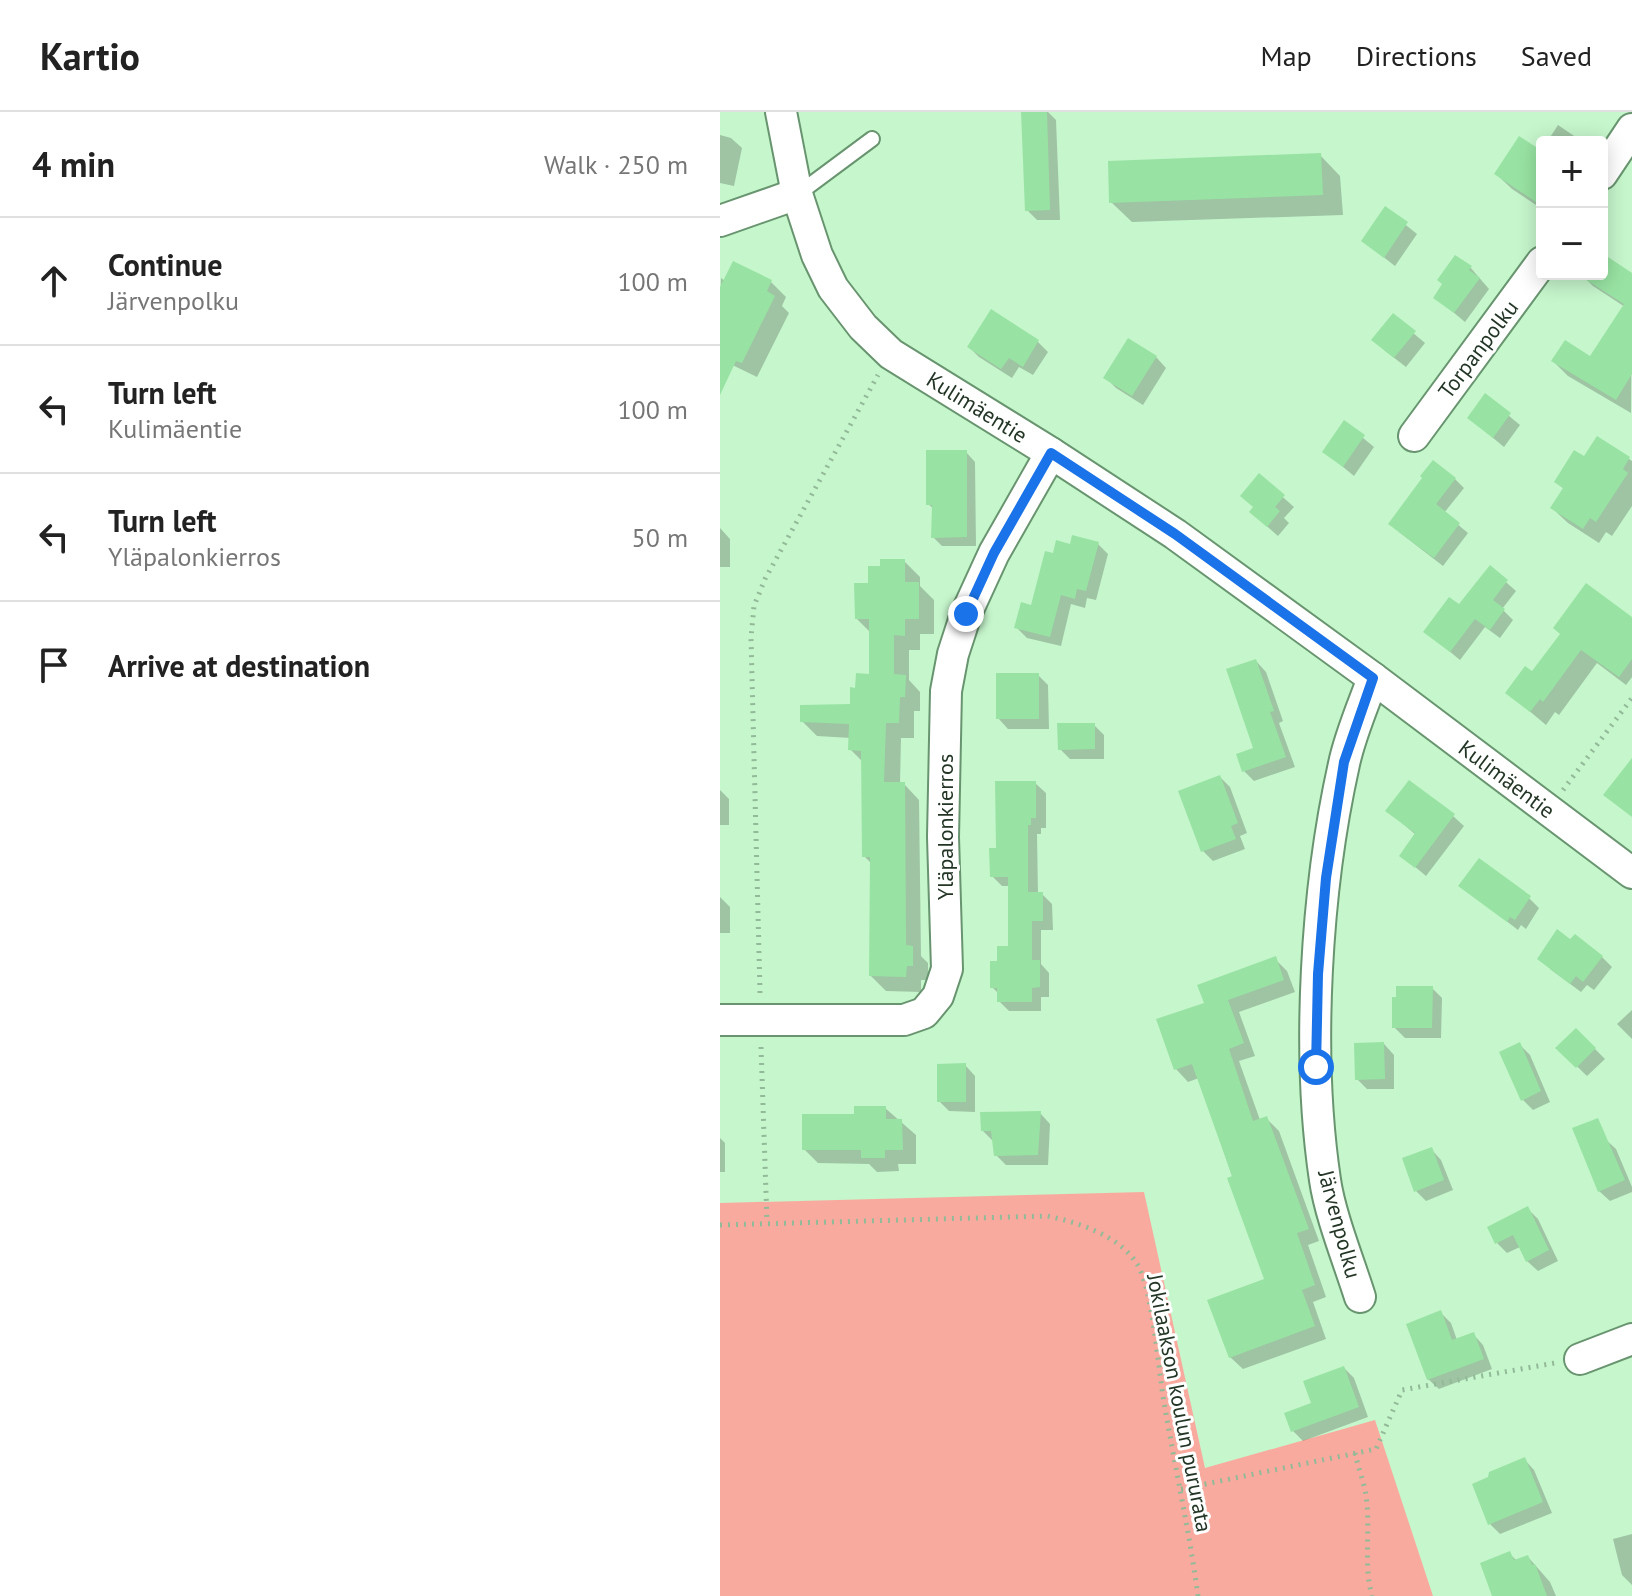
<!DOCTYPE html>
<html lang="en">
<head>
<meta charset="utf-8">
<style>
  :root { --surface:#fff; --page:#f6f6f6; --text:#222; --muted:#767676; --line:#e0e0e0 }
  body { margin:0; font-family:"PT Sans",sans-serif; background:var(--page); color:var(--text) }
  .controls { position:absolute; right:24px; top:24px; display:grid; overflow:hidden; border-radius:8px; box-shadow:0 4px 20px #0003 }
  .controls button { width:72px; height:72px; display:grid; place-items:center; padding:0; border:0; border-bottom:2px solid var(--line); background:var(--surface); color:var(--text); font:40px sans-serif }
  .stop { position:absolute; width:24px; height:24px; margin:-18px; border:6px solid #1a73e8; border-radius:50%; background:#fff }
  .stop.end { background:#1a73e8; border-color:#fff; box-shadow:0 2px 8px #0008 }
  .list { margin:0; padding:0; list-style:none }
  h2 { display:flex; justify-content:space-between; align-items:center; height:104px; margin:0; padding:0 32px; font-size:34px }
  h2 small { font-size:26px; font-weight:400; color:var(--muted) }
  .list li { display:grid; grid-template-columns:52px 1fr auto; gap:24px; align-items:center; box-sizing:border-box; height:128px; padding:0 32px; border-top:2px solid var(--line) }
  .list b { display:block; font-size:30px; white-space:nowrap }
  .list p { margin:0; font-size:26px; white-space:nowrap; color:var(--muted) }
  .list em { font-size:26px; font-style:normal; color:var(--muted) }
  .icon { flex:none; width:44px; height:44px; fill:none; stroke:currentColor; stroke-width:2; stroke-linecap:round; stroke-linejoin:round }
  .map { position:relative; flex:none; width:912px; height:1484px; overflow:hidden }
  header { display:flex; align-items:center; gap:48px; box-sizing:border-box; height:112px; padding:0 40px; background:var(--surface); border-bottom:2px solid var(--line) }
  header strong { font-size:38px }
  nav { display:flex; gap:44px; margin-inline-start:auto; font-size:28px }
  main { display:flex }
  aside { flex:1; background:var(--surface) }
  .map>svg:first-child { display:block }
  .green { fill:#f9aa9e }
  .shadow { fill:#0003 }
  .building { fill:#98e3a3 }
  .lines { fill:none; stroke-linecap:round; stroke-linejoin:round }
  .service-casing { stroke:#68956f; stroke-width:18 }
  .minor-casing { stroke:#68956f; stroke-width:34 }
  .path { stroke:#93ba98; stroke-width:5; stroke-dasharray:2 6; stroke-linecap:butt }
  .service { stroke:#fff; stroke-width:14 }
  .minor { stroke:#fff; stroke-width:30 }
  .route { stroke:#1a73e8; stroke-width:10 }
  .labels { text-anchor:middle; dominant-baseline:central; stroke-width:6; stroke-linejoin:round; paint-order:stroke }
  .street-label { font-size:22px; fill:#233626; stroke:#fff }
</style>
</head>
<body>
<header>
<strong>Kartio</strong>
<nav><a>Map</a><a>Directions</a><a>Saved</a></nav>
</header>
<main>
<aside>
<h2>4 min<small>Walk · 250 m</small></h2>
<ul class="list">
<li><svg class="icon" aria-label="ahead" viewBox="0 0 24 24"><path d="M12 20V5M6 11l6-6 6 6"/></svg><div><b>Continue</b><p>Järvenpolku</p></div><em>100 m</em></li>
<li><svg class="icon" aria-label="left" viewBox="0 0 24 24"><path d="M17 20v-9H6M10 6l-5 5 5 5"/></svg><div><b>Turn left</b><p>Kulimäentie</p></div><em>100 m</em></li>
<li><svg class="icon" aria-label="left" viewBox="0 0 24 24"><path d="M17 20v-9H6M10 6l-5 5 5 5"/></svg><div><b>Turn left</b><p>Yläpalonkierros</p></div><em>50 m</em></li>
<li><svg class="icon" aria-label="arrive" viewBox="0 0 24 24"><path d="M6 21V4h12l-3 4 3 4H6"/></svg><div><b>Arrive at destination</b></div></li>
</ul>
</aside>
<div class="map">
<svg width="912" height="1484" viewBox="0 0 912 1484">
  <rect width="100%" height="100%" fill="#c6f6cc"/>
  <path class="green" d="M424 1080 485 1356 655 1308 713 1484H0V1091Z"/>
  <g class="shadow">
    <path d="M303 0H328L336 8 340 108H317L307 98Z"/>
    <path d="M838 13 863 30H827Z"/>
    <path d="M0 23 11 26 22 36 14 74 0 71Z"/>
    <path d="M822 37V97L792 77 776 62Z"/>
    <path d="M600 43 620 64 623 103 412 110 391 90Z"/>
    <path d="M666 97 697 122 675 154 643 129Z"/>
    <path d="M882 144 912 165 911 301 848 264 833 249 871 247 905 195 873 174 863 164 882 162Z"/>
    <path d="M750 155 769 177 745 210 715 185Z"/>
    <path d="M1 166 5 169 51 170 66 185 62 194 69 201 37 265 0 247Z"/>
    <path d="M673 204 705 231 686 255 664 238Z"/>
    <path d="M318 230 328 240 313 263 299 255 292 266 259 245 249 235Z"/>
    <path d="M436 245 446 256 423 293 396 276 386 266Z"/>
    <path d="M765 284 800 313 784 335 749 306Z"/>
    <path d="M625 311 654 335 634 364 605 340Z"/>
    <path d="M878 326 912 349V394L892 424 886 420 879 431 848 411 832 396 844 377 836 370 864 347Z"/>
    <path d="M246 340 255 350 256 434H222L213 425 214 397 208 392Z"/>
    <path d="M539 364 574 395 564 406 569 411 558 424 531 400 535 396Z"/>
    <path d="M735 367 744 376 724 401 748 421 723 454 679 420Z"/>
    <path d="M0 416 10 427V455H0Z"/>
    <path d="M378 432 388 442 376 488 367 486 365 496 351 492 341 534 307 526 296 515 313 495 334 443 351 434Z"/>
    <path d="M184 449 200 465V474L214 488V522H200V538H189V568L200 580V599H194V626H181L180 672H184L199 688 201 844 208 851V868H201V880L166 879 151 864 152 752 144 744V651L130 637 131 626 97 624 82 609 132 594 137 578 151 564V521L137 507 150 473Z"/>
    <path d="M770 456 796 479 782 497 793 508 780 526 765 515 740 548 706 520 739 494Z"/>
    <path d="M912 511V565L906 573 877 551 839 603 835 600 826 613 788 581 813 562Z"/>
    <path d="M536 549 546 560 563 609 559 611 575 655 534 669 524 659 536 637Z"/>
    <path d="M318 563 328 573 329 617H288L278 606Z"/>
    <path d="M374 613 384 623V647H350L340 637Z"/>
    <path d="M500 665 510 675 527 721 520 724 525 737 493 749 483 739Z"/>
    <path d="M315 671 326 681V716H321V722H317L318 782H322L332 792 333 818H321V852L329 861V885H321V899H289L279 889V882L272 875 279 851 290 836V774H282L272 764 278 738Z"/>
    <path d="M0 678 9 687V713H0Z"/>
    <path d="M668 699 733 704 744 714 706 764 681 743 696 723Z"/>
    <path d="M741 774 809 786 819 796 806 817 801 813 798 818Z"/>
    <path d="M0 785 10 795V821H0Z"/>
    <path d="M851 830 882 845 892 855 874 878 867 873 861 880 830 857Z"/>
    <path d="M555 847 567 859 575 880 519 900 535 944 519 949 540 1008 546 1006 559 1019 599 1129 588 1133 606 1185 593 1190 606 1227 523 1257 510 1245 547 1168 479 966 468 970 456 957 486 892Z"/>
    <path d="M712 876 722 886 721 926H685L674 915Z"/>
    <path d="M912 898V927L897 912Z"/>
    <path d="M856 918 885 947 867 964 838 936Z"/>
    <path d="M664 932 674 943V977H647L637 967Z"/>
    <path d="M800 933 810 943 830 990 813 998 802 987Z"/>
    <path d="M245 953 255 964V1000L229 999 219 989Z"/>
    <path d="M165 996 196 1023V1052H178L179 1059 157 1060 149 1052 98 1051 84 1037 136 1004Z"/>
    <path d="M320 1001 330 1012 328 1053H286L276 1043 273 1029 263 1019Z"/>
    <path d="M0 1026 5 1031V1060H0Z"/>
    <path d="M885 1027 896 1037 912 1075V1080L890 1089 879 1079Z"/>
    <path d="M711 1037 721 1048 733 1078 706 1089 696 1079Z"/>
    <path d="M808 1097 818 1107 838 1149 818 1159 807 1149 800 1135 787 1141 777 1131Z"/>
    <path d="M721 1201 731 1211 737 1228 753 1222 763 1233 772 1257 719 1277 708 1267Z"/>
    <path d="M624 1256 634 1266 648 1305 583 1329 573 1319Z"/>
    <path d="M804 1347 814 1358 832 1401 780 1422 770 1412Z"/>
    <path d="M912 1422V1473L902 1463 893 1427Z"/>
    <path d="M790 1442 797 1449 808 1445 830 1470 836 1484H775Z"/>
  </g>
  <g class="building">
    <path d="M301 0H327L330 98 305 99Z"/>
    <path d="M799 24 822 39V94L774 62Z"/>
    <path d="M601 41 603 83 389 91 388 49Z"/>
    <path d="M665 94 688 110 664 146 641 129Z"/>
    <path d="M882 141 912 161V262L896 288 831 249 845 228 870 244 904 192 857 162H882Z"/>
    <path d="M735 143 752 154 749 158 760 166 734 201 713 186 722 172 717 168Z"/>
    <path d="M13 149 52 168 47 179 55 184 22 251 16 249 0 283V175Z"/>
    <path d="M271 197 319 228 303 255 289 246 281 257 247 235Z"/>
    <path d="M673 201 696 219 674 246 651 228Z"/>
    <path d="M408 226 437 244 412 284 383 266Z"/>
    <path d="M765 281 791 301 773 326 747 306Z"/>
    <path d="M624 308 645 323 623 355 602 340Z"/>
    <path d="M877 324 910 345 903 357 908 361 876 410 870 406 863 417 830 396 843 376 834 370 854 338 864 344Z"/>
    <path d="M206 338H247V425L211 426 212 393H206Z"/>
    <path d="M713 348 736 366 716 392 740 411 714 446 668 412 702 366 700 364Z"/>
    <path d="M539 361 565 383 555 395 560 399 547 415 529 400 533 395 520 384Z"/>
    <path d="M352 423 379 430 366 479 357 477 355 487 341 483 330 525 294 516 301 490 311 493 325 439 333 441 336 428 350 432Z"/>
    <path d="M160 447H185V470H199V507H185V524L174 523V562L186 563 185 585H180L179 611H166L164 670H185L186 833 193 834V854H187L186 865 149 864 150 745H142L141 639 128 638 129 612 80 610V593L130 592V575L135 576 136 561 149 562V507H135L134 471H148V454H160Z"/>
    <path d="M770 453 788 468 773 488 785 497 770 518 755 507 730 540 703 520 729 485 739 492Z"/>
    <path d="M866 471 912 505V547L899 565 861 538 823 590 820 587 810 600 785 581 805 554 812 559 840 522 833 516Z"/>
    <path d="M536 547 554 599 550 600 566 645 522 660 516 642 533 636 506 557Z"/>
    <rect x="276" y="561" width="43" height="46"/>
    <path d="M337 611H375V637L338 638Z"/>
    <path d="M912 646V705L883 683Z"/>
    <path d="M500 663 518 711 511 714 516 727 481 740 458 679Z"/>
    <path d="M689 668 735 702 695 756 679 744 695 721 665 699Z"/>
    <path d="M275 669H316V706H311V713H308V780H323V809H312V848H320V875L312 876V890H277V876H270V849H277V834H288V765H270L269 736H276Z"/>
    <path d="M759 746 811 784 795 808 790 805 787 810 738 774Z"/>
    <path d="M837 817 850 827 855 822 883 844 863 870 856 864 850 872 817 847Z"/>
    <path d="M556 844 564 868 508 888 524 931 509 937 533 1009 547 1004 589 1117 577 1121 595 1173 582 1178 595 1214 509 1246 487 1188 544 1167 507 1066 512 1064 472 952 454 958 436 907 484 891 477 873Z"/>
    <path d="M676 874H713L712 916H672V885H676Z"/>
    <path d="M856 916 876 936 856 956 835 936Z"/>
    <path d="M664 930 665 967 635 968 634 931Z"/>
    <path d="M800 930 821 979 801 989 779 940Z"/>
    <path d="M246 951V990H217V952Z"/>
    <path d="M134 994H166V1007H182L183 1038H165V1046H141V1038H82V1002H134Z"/>
    <path d="M321 999 318 1043 274 1044 271 1019H261L260 1000Z"/>
    <path d="M878 1006 905 1068 878 1080 852 1016Z"/>
    <path d="M712 1035 724 1068 694 1080 682 1046Z"/>
    <path d="M808 1094 829 1138 806 1150 793 1123 775 1132 767 1115Z"/>
    <path d="M721 1198 732 1228 754 1220 764 1247 707 1268 686 1212Z"/>
    <path d="M624 1254 639 1295 571 1320 564 1301 591 1291 583 1269Z"/>
    <path d="M805 1345 823 1390 768 1413 752 1372 768 1365 769 1360Z"/>
    <path d="M790 1439 794 1448 808 1443 812 1453 815 1452 827 1484H772L760 1451Z"/>
  </g>
  <g class="lines">
    <g class="service-casing">
      <path id="service" d="M78 82 152 27"/>
    </g>
    <g class="minor-casing">
      <g id="minor">
        <path d="M61 0 77 82 97 143 113 176 143 215 171 242 331 341 455 422 653 566 912 761"/>
        <path d="M882 62 912 17"/>
        <path d="M0 109 77 82"/>
        <path d="M694 324 822 150"/>
        <path d="M0 908H184L204 901 218 884 227 857 223 725 226 579 233 542 246 502 274 441 331 341"/>
        <path d="M640 1185C629 1150 610 1103 605 1068 586 941 596 777 624 652 630 623 643 594 653 566"/>
        <path d="M860 1247 912 1227"/>
      </g>
    </g>
    <g class="path">
      <path d="M843 678 912 586"/>
      <path d="M40 881 31 526 34 494 45 467 158 263"/>
      <path d="M41 935 47 1110"/>
      <path d="M0 1113 327 1104C357 1110 399 1123 417 1152 432 1175 438 1253 443 1284 454 1351 469 1417 478 1484"/>
      <path d="M635 1341C638 1355 644 1370 646 1384 651 1417 643 1451 652 1484"/>
      <path d="M461 1377 656 1337 682 1278 835 1251"/>
    </g>
    <use href="#service" class="service"/>
    <use href="#minor" class="minor"/>
  </g>
  <g class="lines">
    <path class="route" d="M246 502 274 441 331 341 455 422 653 566 624 650 606 766 598 862 596 955"/>
  </g>
  <g class="labels">
    <g class="street-label">
      <text transform="translate(758 237) rotate(-53)">Torpanpolku</text>
      <text transform="translate(257 295) rotate(32)">Kulimäentie</text>
      <text transform="translate(787 667) rotate(37)">Kulimäentie</text>
      <text transform="translate(225 715) rotate(-90)">Yläpalonkierros</text>
      <text transform="translate(620 1112) rotate(75)">Järvenpolku</text>
      <text transform="translate(460 1291) rotate(79)">Jokilaakson koulun pururata</text>
    </g>
  </g>
</svg>
<div class="controls">
<button>+</button>
<button>−</button>
</div>
<div class="stop" style="left:596px;top:955px"></div>
<div class="stop end" style="left:246px;top:502px"></div>
</div>
</main>
</body>
</html>
